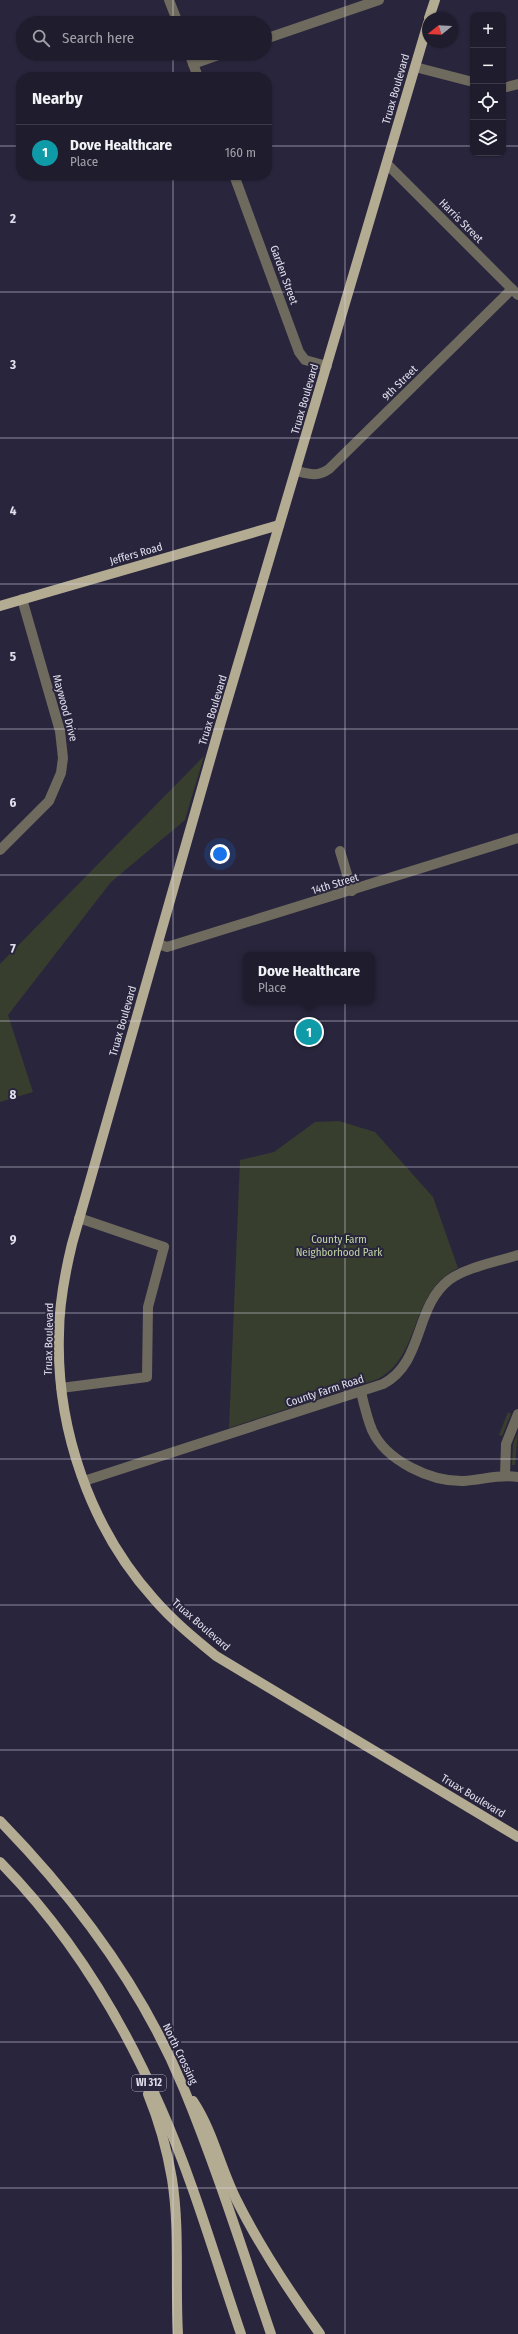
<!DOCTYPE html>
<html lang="en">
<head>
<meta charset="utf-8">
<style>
  :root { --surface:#1f1c2d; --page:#2c2939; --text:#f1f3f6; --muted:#a1a1aa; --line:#3c3a49; --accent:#0b8043 }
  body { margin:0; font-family:"Fira Sans Condensed",sans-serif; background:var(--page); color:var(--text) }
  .controls { position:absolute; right:12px; top:12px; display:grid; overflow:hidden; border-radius:8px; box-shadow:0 1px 3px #0004 }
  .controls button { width:36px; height:36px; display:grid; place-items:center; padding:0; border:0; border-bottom:1px solid var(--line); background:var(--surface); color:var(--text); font:20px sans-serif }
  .compass { position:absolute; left:422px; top:12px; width:36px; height:36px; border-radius:50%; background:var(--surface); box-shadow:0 1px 3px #0004; rotate:252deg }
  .you { position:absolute; left:220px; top:854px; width:14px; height:14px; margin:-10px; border:3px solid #fff; border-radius:50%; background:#1a73e8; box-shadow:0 0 0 6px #1a73e833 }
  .badge { display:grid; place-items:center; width:26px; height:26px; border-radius:50%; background:var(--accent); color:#fff; font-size:13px; font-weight:700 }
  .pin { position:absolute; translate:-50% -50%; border:2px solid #fff; box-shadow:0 1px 4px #0006 }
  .popup { position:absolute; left:243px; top:952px; width:132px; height:52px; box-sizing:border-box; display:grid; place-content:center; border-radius:8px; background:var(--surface); filter:drop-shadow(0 1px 3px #0005); font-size:13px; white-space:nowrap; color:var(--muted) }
  .popup b { font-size:15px; color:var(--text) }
  .popup::after { content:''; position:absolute; left:50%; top:100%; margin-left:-8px; border:8px solid transparent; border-top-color:var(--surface) }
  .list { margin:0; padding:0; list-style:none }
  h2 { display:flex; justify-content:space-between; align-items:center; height:52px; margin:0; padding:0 16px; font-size:17px }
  h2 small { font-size:13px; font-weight:400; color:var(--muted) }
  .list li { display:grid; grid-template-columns:26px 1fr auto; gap:12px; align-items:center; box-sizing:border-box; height:56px; padding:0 16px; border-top:1px solid var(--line) }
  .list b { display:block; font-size:15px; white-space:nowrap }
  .list p { margin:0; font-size:13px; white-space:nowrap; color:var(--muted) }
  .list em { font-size:13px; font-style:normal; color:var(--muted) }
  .icon { flex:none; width:22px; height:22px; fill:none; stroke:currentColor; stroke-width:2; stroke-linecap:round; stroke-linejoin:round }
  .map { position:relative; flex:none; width:518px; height:2334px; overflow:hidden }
  .search { position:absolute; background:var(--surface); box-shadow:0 1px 3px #0004; left:16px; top:16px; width:256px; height:44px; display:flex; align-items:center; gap:10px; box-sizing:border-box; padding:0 14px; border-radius:22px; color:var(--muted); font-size:15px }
  .panel { position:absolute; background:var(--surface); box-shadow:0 1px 3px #0004; left:16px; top:72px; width:256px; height:108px; border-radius:16px }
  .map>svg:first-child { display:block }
  .green { fill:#373e2e }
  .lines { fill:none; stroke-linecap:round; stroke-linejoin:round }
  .minor { stroke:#6f6a5e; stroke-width:10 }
  .major { stroke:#b4ab93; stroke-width:10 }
  .grid { fill:none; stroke:#e1dfee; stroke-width:1; stroke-opacity:0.55 }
  .labels { text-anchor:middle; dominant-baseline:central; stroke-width:4; stroke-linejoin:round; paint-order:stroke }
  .shield { fill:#29253c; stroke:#aaa7b9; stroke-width:1 }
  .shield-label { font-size:10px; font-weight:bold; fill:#e1dfee }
  .street-label { font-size:11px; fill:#e1dfee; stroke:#29253c }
  .park-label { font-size:11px; fill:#c1d6a4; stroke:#29253c }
  .grid-label { font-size:13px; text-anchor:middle; font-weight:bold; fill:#e1dfee; stroke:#29253c; stroke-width:4; stroke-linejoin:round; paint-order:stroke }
</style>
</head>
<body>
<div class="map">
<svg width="518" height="2334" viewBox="0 0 518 2334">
  <rect width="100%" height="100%" fill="#29253c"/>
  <g class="green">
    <path d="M204 756 185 820 111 882 8 1015 33 1092 0 1102V964Z"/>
    <path d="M339 1121 375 1132 433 1197 458 1268C408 1292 423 1355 378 1379L229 1428 240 1160 274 1152 315 1122Z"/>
    <path d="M508 1412 511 1414 502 1436 499 1435Z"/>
    <path d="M518 1432 515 1465H512L513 1444Z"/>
  </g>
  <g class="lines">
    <g class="minor">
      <path d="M169 0 178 23"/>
      <path d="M265 39 379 0"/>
      <path d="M189 53 198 77"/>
      <path d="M193 64 224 53"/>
      <path d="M415 67 473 82"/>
      <path d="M503 88 518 84"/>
      <path d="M387 164 518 295"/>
      <path d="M234 175 299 352 305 360 327 366"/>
      <path d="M297 471C309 474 318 477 329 469L512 289"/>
      <path d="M0 850 49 801 61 773 63 758 60 731 22 599"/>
      <path d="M340 851 352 891"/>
      <path d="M158 944 167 947 518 838"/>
      <path d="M61 1388 147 1377 148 1307 164 1247 79 1218"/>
      <path d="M361 1392C364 1405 367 1418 372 1430 386 1461 431 1482 464 1481 482 1480 499 1474 518 1477"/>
      <path d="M505 1475 506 1444 518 1414"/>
      <path d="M84 1481 383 1384C424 1363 414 1307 449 1280 467 1267 496 1262 518 1255"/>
    </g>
    <g class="major">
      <path d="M429 18 435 0"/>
      <path d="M428 23 220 725 72 1244C65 1273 59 1303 59 1334 56 1428 90 1528 154 1599 172 1620 194 1638 216 1656L518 1837"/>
      <path d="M0 606 279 525"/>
      <path d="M0 1821C76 1899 142 1987 184 2089 217 2169 243 2252 271 2334"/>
      <path d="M0 1862C69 1932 121 2017 160 2106 193 2180 215 2258 241 2334"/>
      <path d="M148 2094C159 2121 167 2149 172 2179 180 2229 175 2283 178 2334"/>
      <path d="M193 2101C213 2131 220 2167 236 2199 260 2247 289 2291 320 2334"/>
    </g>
  </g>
  <path class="grid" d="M173 0V23M345 0V2334M173 53V77M0 146H21M267 146H473M503 146H518M173 175V2334M0 292H518M0 438H518M0 584H518M0 729H518M0 875H518M0 1021H518M0 1167H518M0 1313H518M0 1459H518M0 1605H518M0 1750H518M0 1896H518M0 2042H518M0 2188H518"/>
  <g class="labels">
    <rect class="shield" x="132" y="2075" width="34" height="16" rx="3"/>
    <g class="shield-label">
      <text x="149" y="2083">WI 312</text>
    </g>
    <g class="street-label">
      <text transform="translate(396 89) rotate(-74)">Truax Boulevard</text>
      <text transform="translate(461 221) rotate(45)">Harris Street</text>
      <text transform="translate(284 275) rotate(70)">Garden Street</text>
      <text transform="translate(400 383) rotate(-45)">9th Street</text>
      <text transform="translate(305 399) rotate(-74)">Truax Boulevard</text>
      <text transform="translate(136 554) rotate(-16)">Jeffers Road</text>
      <text transform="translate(65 708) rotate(75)">Maywood Drive</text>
      <text transform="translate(213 710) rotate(-73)">Truax Boulevard</text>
      <text transform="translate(335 884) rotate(-17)">14th Street</text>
      <text transform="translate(123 1021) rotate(-74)">Truax Boulevard</text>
      <text transform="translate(49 1339) rotate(-89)">Truax Boulevard</text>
      <text transform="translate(325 1391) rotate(-18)">County Farm Road</text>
      <text transform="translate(201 1625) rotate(41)">Truax Boulevard</text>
      <text transform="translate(473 1796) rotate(31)">Truax Boulevard</text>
      <text transform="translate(180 2054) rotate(64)">North Crossing</text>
    </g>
    <g class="park-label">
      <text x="339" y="1239">County Farm<tspan x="339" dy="13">Neighborhood Park</tspan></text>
    </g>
  </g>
  <g class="grid-label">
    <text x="13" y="223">2</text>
    <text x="13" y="369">3</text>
    <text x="13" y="515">4</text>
    <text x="13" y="661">5</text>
    <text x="13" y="807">6</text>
    <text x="13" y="953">7</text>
    <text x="13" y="1099">8</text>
    <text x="13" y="1244">9</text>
  </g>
</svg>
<div class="controls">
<button>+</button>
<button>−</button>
<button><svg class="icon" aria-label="locate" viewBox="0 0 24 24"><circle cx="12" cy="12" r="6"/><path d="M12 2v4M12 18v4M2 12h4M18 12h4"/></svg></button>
<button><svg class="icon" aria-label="layers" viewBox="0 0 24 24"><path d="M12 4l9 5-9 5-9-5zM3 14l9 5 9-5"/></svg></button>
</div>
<svg class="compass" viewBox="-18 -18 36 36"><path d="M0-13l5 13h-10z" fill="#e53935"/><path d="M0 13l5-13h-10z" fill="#a1a1aa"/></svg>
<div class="you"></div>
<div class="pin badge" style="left:309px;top:1032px;background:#0f9aa8">1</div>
<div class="popup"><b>Dove Healthcare</b>Place</div>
<div class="search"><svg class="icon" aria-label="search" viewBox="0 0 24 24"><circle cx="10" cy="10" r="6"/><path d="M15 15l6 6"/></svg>Search here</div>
<section class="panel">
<h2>Nearby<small></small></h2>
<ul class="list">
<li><span class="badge" style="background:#0f9aa8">1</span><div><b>Dove Healthcare</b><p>Place</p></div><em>160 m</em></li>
</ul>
</section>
</div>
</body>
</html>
